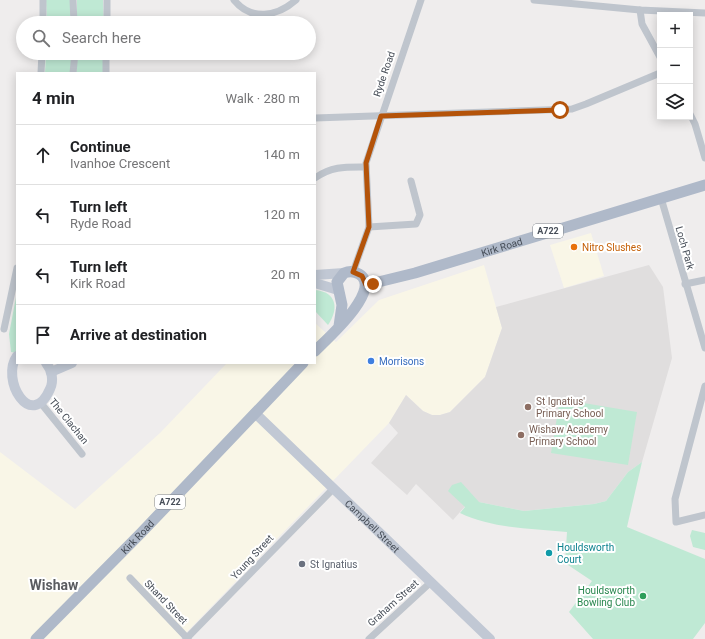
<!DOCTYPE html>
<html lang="en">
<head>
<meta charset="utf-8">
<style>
  :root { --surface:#fff; --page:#f2f2f2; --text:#202124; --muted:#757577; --line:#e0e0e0 }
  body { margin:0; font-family:Roboto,sans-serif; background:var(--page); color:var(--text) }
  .controls { position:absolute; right:12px; top:12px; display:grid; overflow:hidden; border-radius:0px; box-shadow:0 2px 10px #0003 }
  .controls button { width:36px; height:36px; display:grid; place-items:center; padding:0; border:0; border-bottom:1px solid var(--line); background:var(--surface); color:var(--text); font:20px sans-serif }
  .stop { position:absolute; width:12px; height:12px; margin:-9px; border:3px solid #b45309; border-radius:50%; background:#fff }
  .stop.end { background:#b45309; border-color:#fff; box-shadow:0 1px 4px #0008 }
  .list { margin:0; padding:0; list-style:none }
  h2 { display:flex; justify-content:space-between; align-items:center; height:52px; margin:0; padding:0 16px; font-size:17px }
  h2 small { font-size:13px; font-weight:400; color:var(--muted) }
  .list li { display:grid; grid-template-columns:26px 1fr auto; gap:12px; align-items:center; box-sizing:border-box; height:60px; padding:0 16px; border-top:1px solid var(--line) }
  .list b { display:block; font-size:15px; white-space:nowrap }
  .list p { margin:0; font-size:13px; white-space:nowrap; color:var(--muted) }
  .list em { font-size:13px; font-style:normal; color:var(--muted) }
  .icon { flex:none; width:22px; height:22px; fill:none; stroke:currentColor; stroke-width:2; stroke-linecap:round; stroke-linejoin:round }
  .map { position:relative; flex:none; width:705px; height:639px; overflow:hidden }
  .search { position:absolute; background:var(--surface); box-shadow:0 2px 10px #0003; left:16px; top:16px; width:300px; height:44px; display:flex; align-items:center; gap:10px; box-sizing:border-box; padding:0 14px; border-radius:22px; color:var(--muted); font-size:15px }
  .panel { position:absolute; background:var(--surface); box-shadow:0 2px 10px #0003; left:16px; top:72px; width:300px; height:292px; border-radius:0px }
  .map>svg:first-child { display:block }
  .commercial { fill:#f9f6e7 }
  .education { fill:#e0dede }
  .green { fill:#bfe9d4 }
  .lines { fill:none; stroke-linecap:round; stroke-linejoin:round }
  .street { stroke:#bfc5cd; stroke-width:7 }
  .secondary { stroke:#c1c8d4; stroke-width:10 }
  .primary { stroke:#afb9c9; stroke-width:11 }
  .route { stroke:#b45309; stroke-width:5 }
  .food-dot { fill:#e8710a; stroke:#fff; stroke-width:1.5 }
  .shop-dot { fill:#3f7fe0; stroke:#fff; stroke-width:1.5 }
  .education-dot { fill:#8d6e63; stroke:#fff; stroke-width:1.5 }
  .culture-dot { fill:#0f9aa8; stroke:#fff; stroke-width:1.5 }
  .worship-dot { fill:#6b7280; stroke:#fff; stroke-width:1.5 }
  .leisure-dot { fill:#2e9e5b; stroke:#fff; stroke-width:1.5 }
  .labels { text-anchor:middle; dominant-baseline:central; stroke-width:4; stroke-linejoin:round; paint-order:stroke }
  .shield { fill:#fff; stroke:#7e838a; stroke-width:1 }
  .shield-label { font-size:9px; font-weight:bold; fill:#474e58 }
  .street-label { font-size:10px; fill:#474e58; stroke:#fff }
  .food-label { font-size:10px; fill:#c56008; stroke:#fff; text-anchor:start }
  .shop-label { font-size:10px; fill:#366cbe; stroke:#fff; text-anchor:start }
  .education-label { font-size:10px; fill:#785e54; stroke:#fff; text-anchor:start }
  .culture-label { font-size:10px; fill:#0d838f; stroke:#fff; text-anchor:start }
  .worship-label { font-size:10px; fill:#5b616d; stroke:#fff; text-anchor:start }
  .leisure-label { font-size:10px; fill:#27864d; stroke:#fff; text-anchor:end }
  .district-label { font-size:14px; font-weight:bold; fill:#5a5c61; stroke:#fff }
</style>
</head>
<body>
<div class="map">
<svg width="705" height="639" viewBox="0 0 705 639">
  <rect width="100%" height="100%" fill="#efeded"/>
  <g class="commercial">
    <path d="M591 233 604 276 564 288 550 245Z"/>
    <path d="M484 265 502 328 485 377 450 412 440 415H432L423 411 406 395 389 423 180 639H0V452L75 509 160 433 227 363H315V323L336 342 379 300Z"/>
  </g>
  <path class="education" d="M649 265 663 287 672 358 642 462 628 472 606 501 594 504 524 511 479 502 467 504 453 520 416 484 407 495 371 463 398 433 389 423 406 395 423 411 432 415H440L450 412 485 377 502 328 496 307Z"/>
  <g class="green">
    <path d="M46 0H70L71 23H47Z"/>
    <path d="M77 0H103L104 23H77Z"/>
    <path d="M46 53H72L71 73H45Z"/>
    <path d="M78 53H104V73H76Z"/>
    <path d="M315 290C337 292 339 309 328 325L315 311Z"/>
    <path d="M17 292V353L11 352 9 334Z"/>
    <path d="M560 399 637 412 628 465 551 453Z"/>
    <path d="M642 462 627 527 705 559V623L693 639H593L569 612 592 581 565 563 567 532C531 528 493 529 460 513L465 507 448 491 452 485 461 482 479 502 524 511 594 504 606 501 628 472Z"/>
    <path d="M692 530 705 533V550L693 547 690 536Z"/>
  </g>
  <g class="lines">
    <g class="street">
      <path d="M73 0 74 23"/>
      <path d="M234 0C251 21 277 17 296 0"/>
      <path d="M534 0 640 10 705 13"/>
      <path d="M640 10 642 24 660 57"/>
      <path d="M43 23V0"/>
      <path d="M107 23V0"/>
      <path d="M41 73 42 53"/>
      <path d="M73 73 75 53"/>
      <path d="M106 73V53"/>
      <path d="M690 114 695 124 705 158"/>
      <path d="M315 118 572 109 586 104 660 73"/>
      <path d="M315 178C332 166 346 167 366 167"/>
      <path d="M661 198 705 348"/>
      <path d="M369 227 416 224 420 215 411 181"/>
      <path d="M353 272 369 227 366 163 421 0"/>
      <path d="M685 284 705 280"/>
      <path d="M4 329 17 268"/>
      <path d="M705 386 675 499 676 522 705 515"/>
      <path d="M40 402 82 454"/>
      <path d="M130 578 188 639"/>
      <path d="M186 639 333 489"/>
      <path d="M369 639 431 582"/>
    </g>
    <g class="secondary">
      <path d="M315 275 344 273"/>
      <path d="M315 283 338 290"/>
      <path d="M17 356C0 379 31 432 50 389 54 381 52 370 46 363"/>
      <path d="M51 372 72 363"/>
      <path id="s1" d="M255 413 490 639"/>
    </g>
    <g class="primary">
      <path id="s2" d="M366 285 415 273 705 185"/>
      <path d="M315 351C326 340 384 289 359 274 354 271 349 271 344 273L337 282 342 305 339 326"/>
      <path id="s3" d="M36 639 141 533 303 363"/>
    </g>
  </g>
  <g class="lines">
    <path class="route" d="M373 284 366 285 362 276 353 272 369 227 366 163 381 116 560 110"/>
  </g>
  <circle class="food-dot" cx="574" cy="247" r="4"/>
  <circle class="shop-dot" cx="371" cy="361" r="4"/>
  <g class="education-dot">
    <circle cx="528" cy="407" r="4"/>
    <circle cx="521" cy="435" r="4"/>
  </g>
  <circle class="culture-dot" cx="549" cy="553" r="4"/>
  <circle class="worship-dot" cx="302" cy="564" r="4"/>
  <circle class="leisure-dot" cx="643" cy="596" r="4"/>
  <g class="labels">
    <g class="shield">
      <rect x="533" y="224" width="30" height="14" rx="3"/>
      <rect x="155" y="495" width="30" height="14" rx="3"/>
    </g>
    <g class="shield-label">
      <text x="548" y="231">A722</text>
      <text x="170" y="502">A722</text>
    </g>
    <g class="street-label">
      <text transform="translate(384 74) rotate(-71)">Ryde Road</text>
      <text stroke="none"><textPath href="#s2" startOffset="141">Kirk Road</textPath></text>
      <text transform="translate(685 248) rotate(74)">Loch Park</text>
      <text transform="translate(69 421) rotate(51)">The Clachan</text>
      <text stroke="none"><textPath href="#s1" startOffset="163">Campbell Street</textPath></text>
      <text stroke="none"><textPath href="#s3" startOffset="144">Kirk Road</textPath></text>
      <text transform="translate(252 557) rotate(-47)">Young Street</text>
      <text transform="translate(166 602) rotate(46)">Shand Street</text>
      <text transform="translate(393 603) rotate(-42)">Graham Street</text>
    </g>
    <g class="food-label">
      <text x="582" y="247">Nitro Slushes</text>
    </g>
    <g class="shop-label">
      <text x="379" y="361">Morrisons</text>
    </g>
    <g class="education-label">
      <text x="536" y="401">St Ignatius'<tspan x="536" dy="12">Primary School</tspan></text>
      <text x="529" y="429">Wishaw Academy<tspan x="529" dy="12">Primary School</tspan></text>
    </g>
    <g class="culture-label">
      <text x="557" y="547">Houldsworth<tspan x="557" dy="12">Court</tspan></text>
    </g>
    <g class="worship-label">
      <text x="310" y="564">St Ignatius</text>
    </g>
    <g class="leisure-label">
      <text x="635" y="590">Houldsworth<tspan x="635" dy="12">Bowling Club</tspan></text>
    </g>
    <g class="district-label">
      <text x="54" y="585">Wishaw</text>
    </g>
  </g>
</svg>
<div class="controls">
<button>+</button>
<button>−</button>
<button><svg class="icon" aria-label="layers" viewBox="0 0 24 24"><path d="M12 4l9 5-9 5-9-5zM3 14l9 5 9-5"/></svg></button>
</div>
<div class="stop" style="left:560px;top:110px"></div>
<div class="stop end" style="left:373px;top:284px"></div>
<div class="search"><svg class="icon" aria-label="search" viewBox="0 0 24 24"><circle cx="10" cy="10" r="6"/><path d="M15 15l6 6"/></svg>Search here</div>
<section class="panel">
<h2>4 min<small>Walk · 280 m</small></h2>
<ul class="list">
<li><svg class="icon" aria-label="ahead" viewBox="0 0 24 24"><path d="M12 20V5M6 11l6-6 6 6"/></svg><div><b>Continue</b><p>Ivanhoe Crescent</p></div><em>140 m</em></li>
<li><svg class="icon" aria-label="left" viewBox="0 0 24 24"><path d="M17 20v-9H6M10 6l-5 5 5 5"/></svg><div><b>Turn left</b><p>Ryde Road</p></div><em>120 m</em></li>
<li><svg class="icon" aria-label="left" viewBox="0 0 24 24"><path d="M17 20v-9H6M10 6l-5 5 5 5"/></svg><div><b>Turn left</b><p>Kirk Road</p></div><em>20 m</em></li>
<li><svg class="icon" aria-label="arrive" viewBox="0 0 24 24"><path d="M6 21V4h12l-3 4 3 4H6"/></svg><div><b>Arrive at destination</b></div></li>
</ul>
</section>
</div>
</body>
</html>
